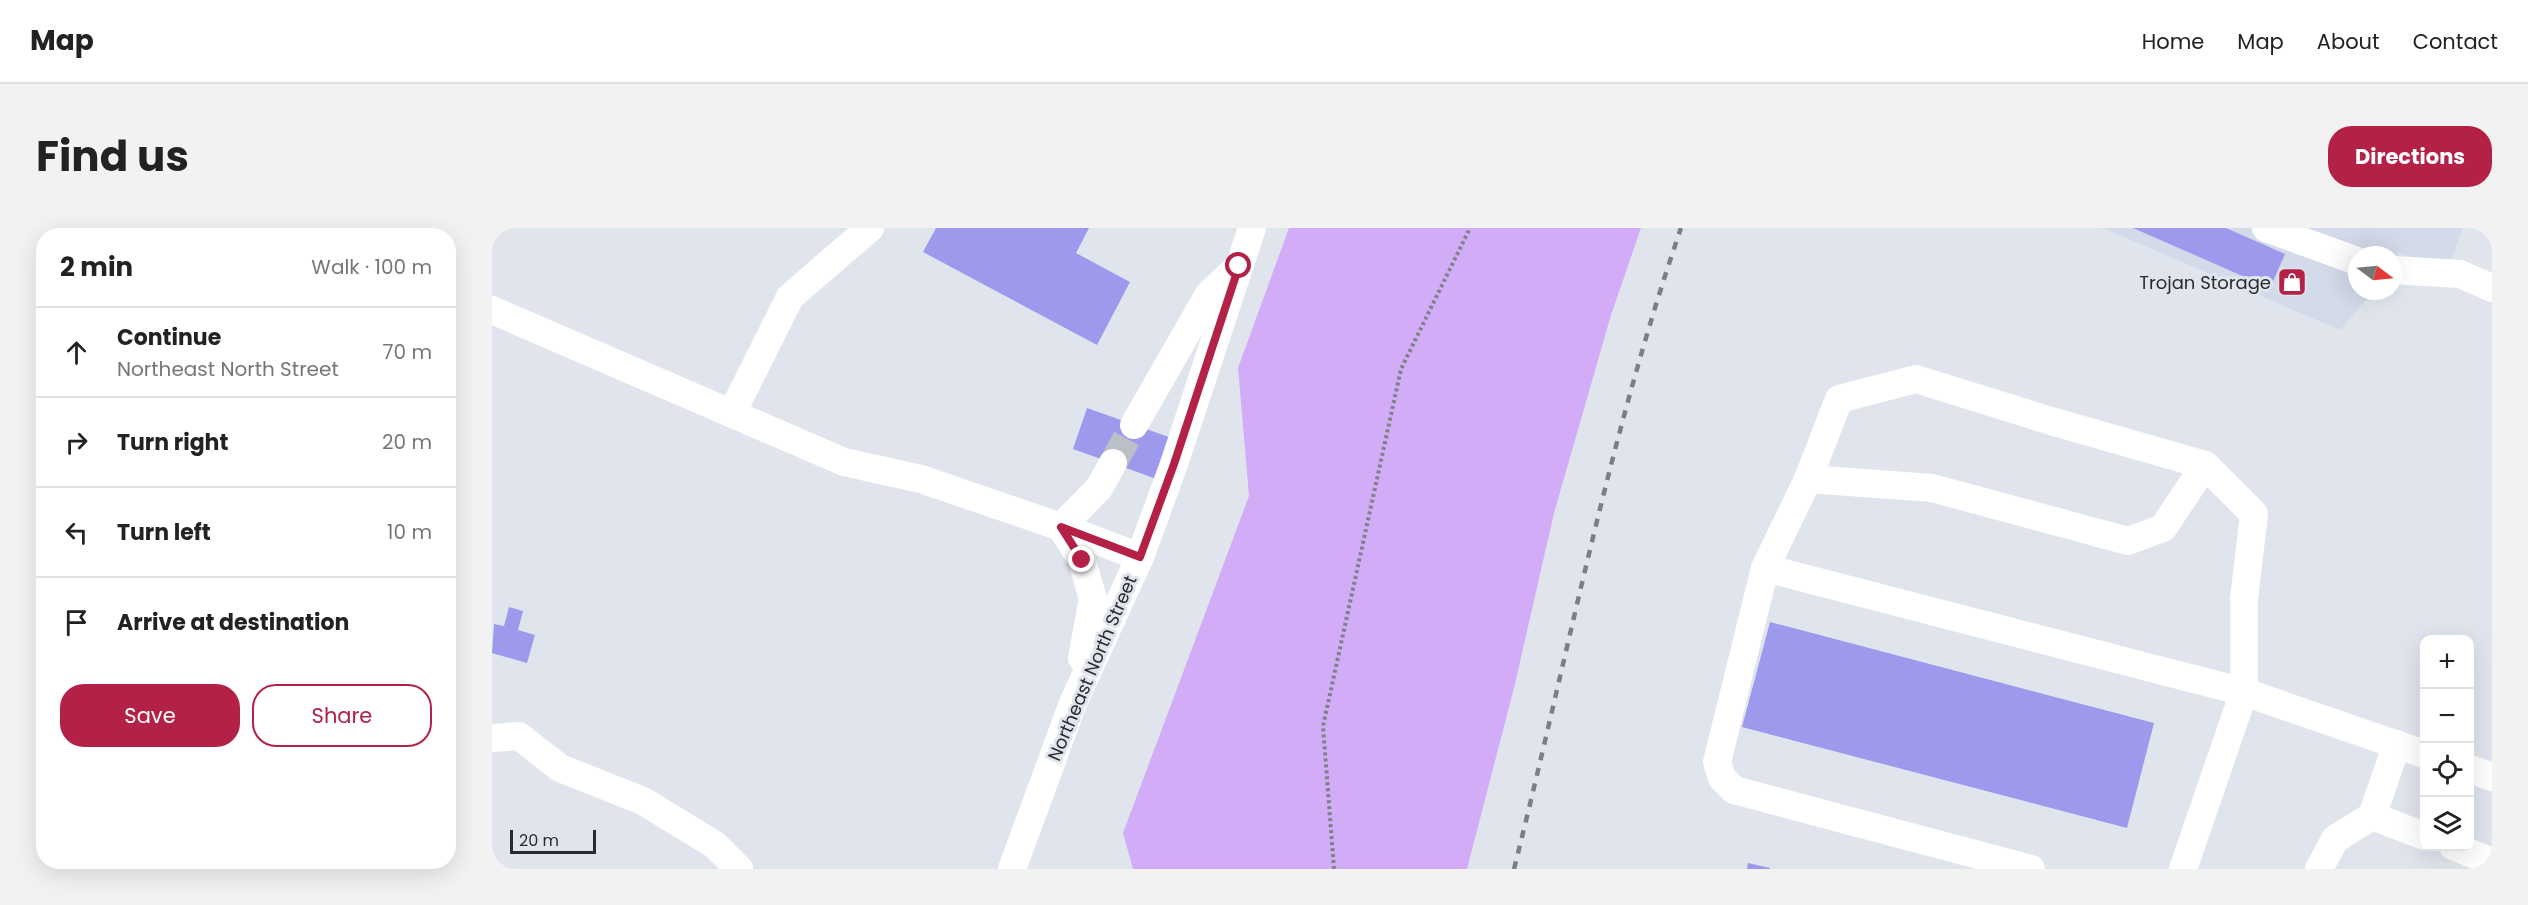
<!DOCTYPE html>
<html lang="en">
<head>
<meta charset="utf-8">
<style>
  :root { --surface:#fff; --page:#f2f2f2; --text:#222; --muted:#767676; --line:#e0e0e0; --accent:#b32146 }
  body { margin:0; font-family:Poppins,sans-serif; background:var(--page); color:var(--text) }
  .controls { position:absolute; right:18px; bottom:18px; display:grid; overflow:hidden; border-radius:12px; box-shadow:0 6px 24px #0002 }
  .controls button { width:54px; height:54px; display:grid; place-items:center; padding:0; border:0; border-bottom:2px solid var(--line); background:var(--surface); color:var(--text); font:30px sans-serif }
  .compass { position:absolute; left:1856px; top:18px; width:54px; height:54px; border-radius:50%; background:var(--surface); box-shadow:0 6px 24px #0002; rotate:106deg }
  .scale { position:absolute; left:18px; bottom:15px; width:86px; box-sizing:border-box; padding-left:6px; border:3px solid #292b2e; border-top:0; font-size:16px; line-height:21px; white-space:nowrap; color:#292b2e; -webkit-text-stroke:4px #e0e5ed; paint-order:stroke }
  .stop { position:absolute; width:18px; height:18px; margin:-14px; border:4px solid #b32146; border-radius:50%; background:#fff }
  .stop.end { background:#b32146; border-color:#fff; box-shadow:0 2px 6px #0008 }
  .list { margin:0; padding:0; list-style:none }
  h2 { display:flex; justify-content:space-between; align-items:center; height:78px; margin:0; padding:0 24px; font-size:26px }
  h2 small { font-size:20px; font-weight:400; color:var(--muted) }
  .list li { display:grid; grid-template-columns:39px 1fr auto; gap:18px; align-items:center; box-sizing:border-box; height:90px; padding:0 24px; border-top:2px solid var(--line) }
  .list b { display:block; font-size:22px; white-space:nowrap }
  .list p { margin:0; font-size:20px; white-space:nowrap; color:var(--muted) }
  .list em { font-size:20px; font-style:normal; color:var(--muted) }
  .actions { display:flex; gap:12px; padding:18px 24px }
  .actions a { flex:1; padding:14px 0; border:2px solid var(--accent); border-radius:24px; text-align:center; font-size:21px; color:var(--accent) }
  .actions .main { background:var(--accent); color:#fff }
  .icon { flex:none; width:33px; height:33px; fill:none; stroke:currentColor; stroke-width:2; stroke-linecap:round; stroke-linejoin:round }
  .map { position:relative; flex:none; width:2000px; height:641px; overflow:hidden; border-radius:24px }
  header { display:flex; align-items:center; gap:36px; box-sizing:border-box; height:84px; padding:0 30px; background:var(--surface); border-bottom:2px solid var(--line) }
  header strong { font-size:28px }
  nav { display:flex; gap:33px; margin-inline-start:auto; font-size:21px }
  .intro { display:flex; align-items:center; justify-content:space-between; box-sizing:border-box; height:144px; padding:0 36px }
  h1 { margin:0; font-size:42px }
  .button { padding:15px 27px; border-radius:24px; background:var(--accent); color:#fff; font-size:21px; font-weight:700 }
  main { display:flex; gap:36px; padding:0 36px }
  aside { flex:1; background:var(--surface); border-radius:24px; box-shadow:0 6px 24px #0002 }
  .map>svg:first-child { display:block }
  .built { fill:#d3dbea }
  .green { fill:#d2acf7 }
  .building { fill:#9d99ed }
  .lines { fill:none; stroke-linecap:round; stroke-linejoin:round }
  .minor-tunnel { stroke:#bbc0c7; stroke-width:28; stroke-dasharray:28 14; stroke-linecap:butt }
  .path { stroke:#7e8187; stroke-width:4; stroke-dasharray:3 3; stroke-linecap:butt }
  .minor { stroke:#fff; stroke-width:28 }
  .rail { stroke:#7b7e84; stroke-width:4.5; stroke-dasharray:8 8; stroke-linecap:butt }
  .route { stroke:#b32146; stroke-width:8 }
  .labels { text-anchor:middle; dominant-baseline:central; stroke-width:6; stroke-linejoin:round; paint-order:stroke }
  .poi-label { font-size:18px; fill:#292b2e; stroke:#e0e5ed; text-anchor:end }
  .street-label { font-size:18px; fill:#292b2e; stroke:#e0e5ed }
</style>
</head>
<body>
<header>
<strong>Map</strong>
<nav><a>Home</a><a>Map</a><a>About</a><a>Contact</a></nav>
</header>
<div class="intro"><h1>Find us</h1><a class="button">Directions</a></div>
<main>
<aside>
<h2>2 min<small>Walk · 100 m</small></h2>
<ul class="list">
<li><svg class="icon" aria-label="ahead" viewBox="0 0 24 24"><path d="M12 20V5M6 11l6-6 6 6"/></svg><div><b>Continue</b><p>Northeast North Street</p></div><em>70 m</em></li>
<li><svg class="icon" aria-label="right" viewBox="0 0 24 24"><path d="M7 20v-9h11M14 6l5 5-5 5"/></svg><div><b>Turn right</b></div><em>20 m</em></li>
<li><svg class="icon" aria-label="left" viewBox="0 0 24 24"><path d="M17 20v-9H6M10 6l-5 5 5 5"/></svg><div><b>Turn left</b></div><em>10 m</em></li>
<li><svg class="icon" aria-label="arrive" viewBox="0 0 24 24"><path d="M6 21V4h12l-3 4 3 4H6"/></svg><div><b>Arrive at destination</b></div></li>
</ul>
<div class="actions"><a class="main">Save</a><a>Share</a></div>
</aside>
<div class="map">
<svg width="2000" height="641" viewBox="0 0 2000 641">
  <rect width="100%" height="100%" fill="#e0e5ed"/>
  <path class="built" d="M1611 0H1971L1954 44 1907 24 1901 35V27H1865V63H1882L1848 102Z"/>
  <path class="green" d="M797 0H1149L1119 87 1062 285 1022 460 975 641H641L631 605 757 268 746 140Z"/>
  <g class="building">
    <path d="M444 0H597L584 25 638 54 605 117 431 24Z"/>
    <path d="M1641 0H1734L1793 26 1778 60Z"/>
    <path d="M595 180 688 213 673 254 581 221Z"/>
    <path d="M17 379 31 383 26 402 43 407 35 435 0 425 2 396 12 398Z"/>
    <path d="M1278 394 1662 495 1635 600 1250 499Z"/>
    <path d="M1256 635 1278 640V641H1255Z"/>
  </g>
  <g class="lines">
    <path class="minor-tunnel" d="M621 235 642 197"/>
    <path class="path" d="M842 641 831 498 909 141 978 0"/>
    <g class="minor">
      <path d="M1774 0 1865 33"/>
      <path d="M1901 42 1968 46 2000 60"/>
      <path d="M0 82 352 234 429 251 569 299 648 329"/>
      <path d="M240 185 298 69 378 0"/>
      <path d="M642 197 717 66 743 42"/>
      <path d="M1316 251 1440 260 1636 313 1671 300 1713 237"/>
      <path d="M1273 340 1316 251 1347 171 1424 151 1559 193 1713 237 1762 286 1752 371V464L1691 641"/>
      <path d="M590 430 601 371 590 332 569 299 607 260 621 235"/>
      <path d="M0 510 27 508 68 540 151 573 223 617 247 641"/>
      <path d="M1905 516 1880 588 1932 608"/>
      <path d="M1978 541 2000 549"/>
      <path d="M1961 618 2000 634"/>
      <path d="M520 641 581 475 648 329 682 236 760 0"/>
      <path d="M1539 641 1242 562 1230 550 1225 534 1273 340 1752 464 1932 526"/>
      <path d="M1827 641 1843 611 1880 588"/>
    </g>
    <path class="rail" d="M1022 641C1076 427 1117 209 1189 0"/>
  </g>
  <g class="lines">
    <path class="route" d="M590 332 569 299 648 329 682 236 747 38"/>
  </g>
  <defs>
    <g id="shop-square" transform="scale(1.5)"><rect x="-9" y="-9" width="18" height="18" rx="4" fill="#b32146" stroke="#e0e5ed"/><path d="M-5-2.5h2.3a2.7 3.5 0 0 1 5.4 0H5L5.5 6h-11ZM-1.5-2.5h3a1.5 2.3 0 0 0-3 0Z" fill="#fff"/></g>
  </defs>
  <g fill-rule="evenodd">
    <use href="#shop-square" x="1800" y="54"/>
  </g>
  <g class="labels">
    <g class="poi-label">
      <text x="1779" y="54">Trojan Storage</text>
    </g>
    <g class="street-label">
      <text transform="translate(600 440) rotate(-67)">Northeast North Street</text>
    </g>
  </g>
</svg>
<div class="controls">
<button>+</button>
<button>−</button>
<button><svg class="icon" aria-label="locate" viewBox="0 0 24 24"><circle cx="12" cy="12" r="6"/><path d="M12 2v4M12 18v4M2 12h4M18 12h4"/></svg></button>
<button><svg class="icon" aria-label="layers" viewBox="0 0 24 24"><path d="M12 4l9 5-9 5-9-5zM3 14l9 5 9-5"/></svg></button>
</div>
<svg class="compass" viewBox="-18 -18 36 36"><path d="M0-13l5 13h-10z" fill="#e53935"/><path d="M0 13l5-13h-10z" fill="#767676"/></svg>
<div class="scale">20 m</div>
<div class="stop" style="left:747px;top:38px"></div>
<div class="stop end" style="left:590px;top:332px"></div>
</div>
</main>
</body>
</html>
